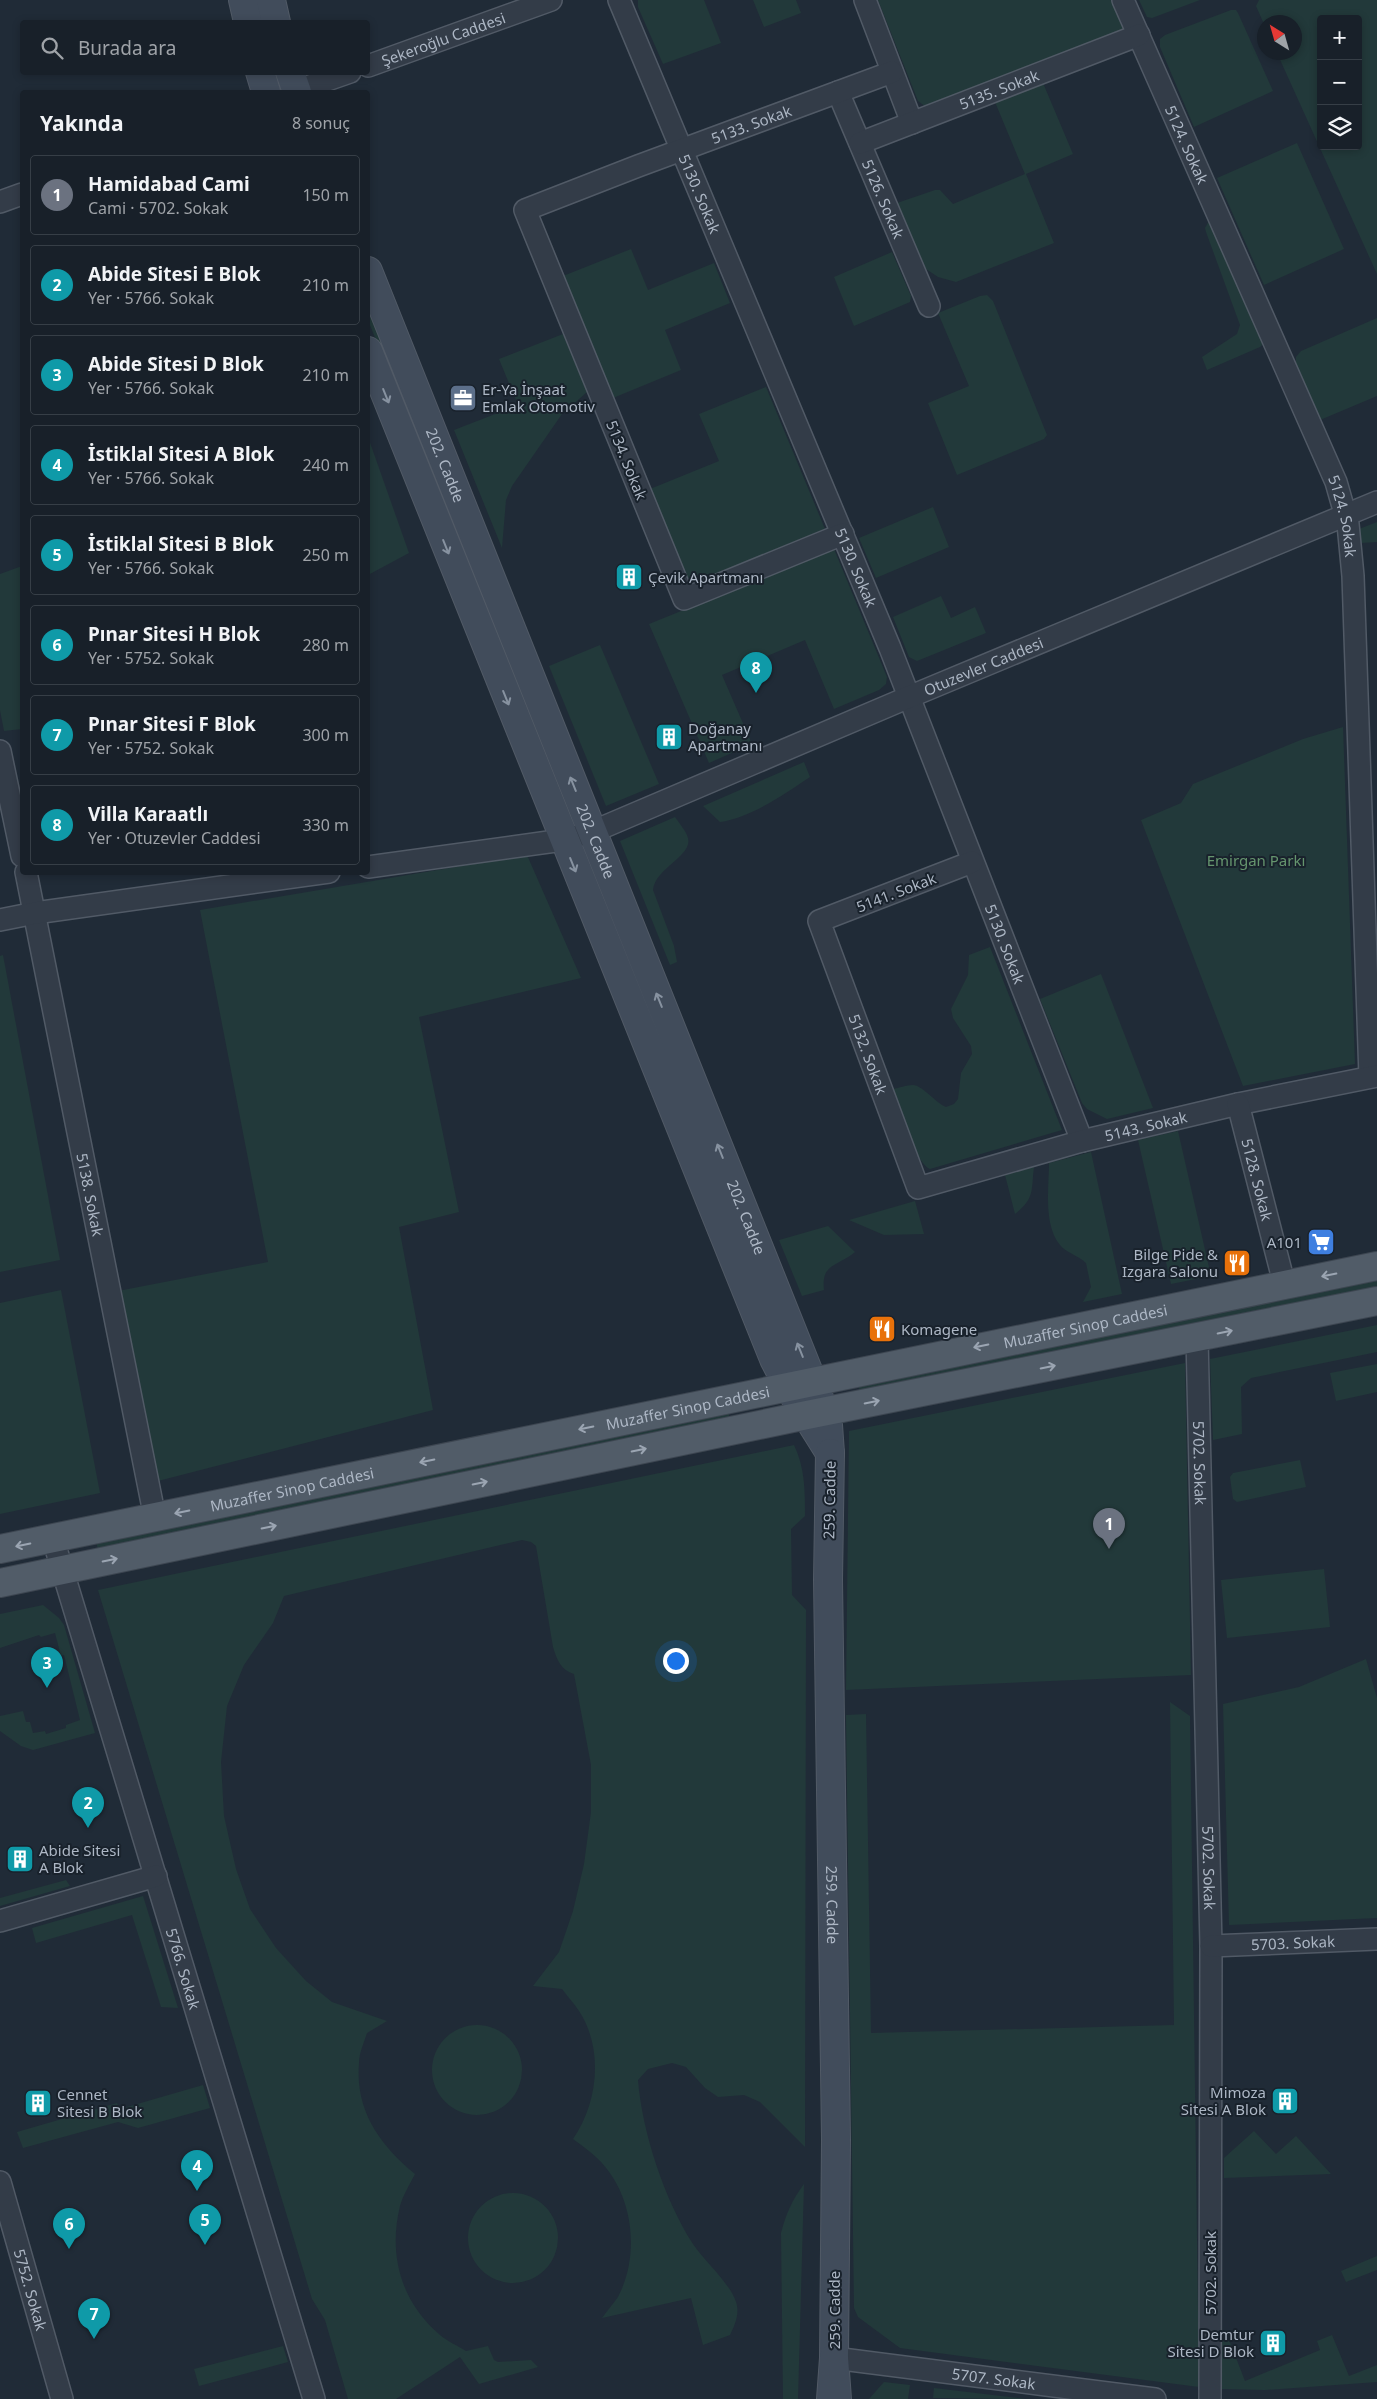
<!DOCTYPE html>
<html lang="tr">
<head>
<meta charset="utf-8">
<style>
  :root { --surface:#182029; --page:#212831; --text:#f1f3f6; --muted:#9fa3a8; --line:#363e46; --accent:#d93025 }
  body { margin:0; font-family:"Noto Sans",sans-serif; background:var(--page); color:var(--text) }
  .controls { position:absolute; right:15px; top:15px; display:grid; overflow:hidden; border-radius:5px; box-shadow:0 2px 8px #0003 }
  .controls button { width:45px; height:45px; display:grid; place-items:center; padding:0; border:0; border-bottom:1px solid var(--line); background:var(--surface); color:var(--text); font:25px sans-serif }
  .compass { position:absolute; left:1257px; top:15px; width:45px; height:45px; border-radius:50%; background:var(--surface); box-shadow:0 2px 8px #0003; rotate:323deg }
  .you { position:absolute; left:675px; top:1660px; width:18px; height:18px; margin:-12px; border:4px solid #fff; border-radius:50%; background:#1a73e8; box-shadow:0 0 0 8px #1a73e833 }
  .badge { display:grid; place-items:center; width:32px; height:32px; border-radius:50%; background:var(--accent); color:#fff; font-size:16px; font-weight:700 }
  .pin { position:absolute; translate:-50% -41px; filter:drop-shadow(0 1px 2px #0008) }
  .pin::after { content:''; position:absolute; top:26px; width:18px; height:15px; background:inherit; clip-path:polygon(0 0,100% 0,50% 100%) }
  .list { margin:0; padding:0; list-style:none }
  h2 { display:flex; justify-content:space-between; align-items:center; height:65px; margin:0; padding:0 20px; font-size:21px }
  h2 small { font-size:16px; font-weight:400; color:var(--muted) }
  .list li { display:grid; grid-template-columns:32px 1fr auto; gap:15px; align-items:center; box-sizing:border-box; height:80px; margin:0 10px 10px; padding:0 10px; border:1px solid var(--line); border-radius:5px }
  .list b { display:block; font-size:19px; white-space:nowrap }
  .list p { margin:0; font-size:16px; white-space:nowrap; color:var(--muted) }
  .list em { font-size:16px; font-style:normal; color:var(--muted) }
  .icon { flex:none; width:28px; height:28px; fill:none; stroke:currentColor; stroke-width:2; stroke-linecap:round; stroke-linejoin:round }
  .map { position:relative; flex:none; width:1377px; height:2399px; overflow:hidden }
  .search { position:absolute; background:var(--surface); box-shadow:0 2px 8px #0003; left:20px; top:20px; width:350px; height:55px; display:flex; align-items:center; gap:12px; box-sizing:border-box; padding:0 18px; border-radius:5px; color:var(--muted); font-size:19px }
  .panel { position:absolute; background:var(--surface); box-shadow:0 2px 8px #0003; left:20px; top:90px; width:350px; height:785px; border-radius:5px }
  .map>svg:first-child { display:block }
  .green { fill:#22393a; fill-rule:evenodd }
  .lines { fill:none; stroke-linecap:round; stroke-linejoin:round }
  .street-casing { stroke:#515a66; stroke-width:24 }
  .secondary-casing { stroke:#515a66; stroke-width:30 }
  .primary-casing { stroke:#3d4651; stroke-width:30 }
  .street { stroke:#333c48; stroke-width:21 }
  .secondary { stroke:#414c5b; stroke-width:28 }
  .primary { stroke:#515c68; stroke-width:28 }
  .oneway { stroke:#8792a0 }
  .oneway2 { stroke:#9ba5b2 }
  .labels { text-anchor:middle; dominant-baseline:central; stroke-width:4; stroke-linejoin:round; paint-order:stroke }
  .street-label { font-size:15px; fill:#adb7c5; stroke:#19222c }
  .poi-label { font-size:15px; fill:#adb7c5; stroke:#19222c; text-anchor:start }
  .park-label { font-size:15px; fill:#65956e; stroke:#19222c }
</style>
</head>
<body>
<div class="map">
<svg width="1377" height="2399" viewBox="0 0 1377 2399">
  <rect width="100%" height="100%" fill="#202b37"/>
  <g class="green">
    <path d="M638 0H704L721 43 663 64 638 7Z"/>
    <path d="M753 0H796L801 13 764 27Z"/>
    <path d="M878 0H1115L1124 28 1122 31 926 107 918 101Z"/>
    <path d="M1139 0H1200L1152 18 1147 17Z"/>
    <path d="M1259 0H1377V274L1277 53 1294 52V22L1264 24 1256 6ZM1321 19H1358V146H1321Z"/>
    <path d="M1231 10H1236L1238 13 1273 91 1194 127 1160 47V39L1165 35Z"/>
    <path d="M1043 83 1073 154 1026 174 1054 243 956 282 938 277 926 269 922 261 897 203 935 190H940L953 204 1025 174 995 102Z"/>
    <path d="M1297 143 1344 249 1264 285 1217 178Z"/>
    <path d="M1210 219 1263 344 1260 347 1207 370 1202 357 1237 334 1240 325 1206 232 1205 228Z"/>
    <path d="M631 249 648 290 714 263 730 303 665 330 681 370 613 398 563 276Z"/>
    <path d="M892 252 911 296 910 302 854 326 834 277Z"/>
    <path d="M987 295 993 301 1047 435 1044 439 957 475 928 403 969 386 938 313 980 296Z"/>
    <path d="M368 304 566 800 561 802 368 320Z"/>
    <path d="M1377 318V396L1320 420 1296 363V357L1301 351Z"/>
    <path d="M563 334 587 392 562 414 512 486 506 500 502 548 454 430 518 405 499 359Z"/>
    <path d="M766 387 825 529 698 581H690L685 574 650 489 719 461 699 414Z"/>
    <path d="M368 437 409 553 368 575Z"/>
    <path d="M933 507 949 547 876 578 859 538Z"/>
    <path d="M1377 522V542L1361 543 1359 529Z"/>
    <path d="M834 549 887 677 886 684 879 690 834 709 805 640 722 675 752 744 709 763 649 624Z"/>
    <path d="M22 566V729L4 731 0 710V574Z"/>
    <path d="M941 596 951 618 975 607 986 633 917 661 909 657 893 617Z"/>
    <path d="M600 645 659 784 606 806 549 666Z"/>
    <path d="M1343 727 1355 1064 1243 1086 1141 820 1181 803 1193 784 1303 739Z"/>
    <path d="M804 762 810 777C785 794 750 818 720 822L703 806Z"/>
    <path d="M675 817C679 823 686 831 688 838 693 856 655 868 653 890L674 946 677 962 670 965 620 841Z"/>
    <path d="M527 855 581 978 419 1017 459 1212 399 1227 433 1410 158 1481 118 1291 268 1262 200 910Z"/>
    <path d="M990 947 1062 1130 930 1169C914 1162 899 1106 893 1089 899 1088 906 1085 913 1085 922 1085 936 1103 946 1107L954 1104 958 1099 961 1073 972 1054 971 1046 953 1018 951 1009 968 975 969 955Z"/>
    <path d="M3 955 60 1260 0 1272V956Z"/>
    <path d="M1101 974 1153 1108 1107 1119 1087 1109 1082 1103 1040 999Z"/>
    <path d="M1178 1131 1211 1276 1171 1284 1138 1140Z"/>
    <path d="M1091 1152 1122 1294 1083 1302 1091 1287 1086 1263C1078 1255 1066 1253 1060 1245 1043 1224 1049 1187 1049 1163Z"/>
    <path d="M1034 1167C1031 1191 1035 1198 1015 1214L1005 1175Z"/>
    <path d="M915 1201 924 1234 884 1235 849 1220Z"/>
    <path d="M828 1226 855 1252C837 1267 821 1263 824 1290L802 1296 779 1240Z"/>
    <path d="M1377 1278V1289L860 1393 858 1382Z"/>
    <path d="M61 1290 100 1493 0 1514V1303Z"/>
    <path d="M1377 1325V1352L1251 1378 1241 1387 1242 1434 1213 1440 1210 1359Z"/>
    <path d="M1185 1363 1191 1675 846 1690 849 1431Z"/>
    <path d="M1377 1364V1392L1336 1401 1330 1373Z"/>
    <path d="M728 1410 730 1420 98 1551 96 1540Z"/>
    <path d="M794 1445C805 1468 805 1490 805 1516L791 1529 792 1595 806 1610 805 2147 760 2102 744 2095 718 2097 705 2088 686 2067 672 2063 648 2069 638 2080C642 2132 665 2201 693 2244 705 2262 730 2283 736 2302 740 2313 735 2325 730 2335L703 2345 691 2298 602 2318C607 2311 613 2304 618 2297 641 2253 633 2192 597 2158 590 2151 581 2145 573 2139 598 2103 604 2049 579 2011 574 2003 567 1996 562 1989L533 1986 559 1952 573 1911 584 1864 591 1812V1765L574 1674C561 1670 557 1660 553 1647L536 1546 531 1542 522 1540 284 1596 273 1623 244 1665 227 1706 221 1762 224 1816 236 1869 250 1909 276 1948 306 1981 332 2002 387 2021 367 2033C364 2043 359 2053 359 2063 355 2111 380 2145 415 2174 410 2184 403 2195 400 2206 388 2255 401 2302 440 2335 447 2341 458 2346 466 2351L488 2346 494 2360 498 2362 531 2360 538 2367 479 2384 460 2357 396 2399H348L325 2320 312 2299 98 1590Z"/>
    <path d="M1300 1460 1306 1487 1237 1502 1233 1499 1230 1477 1233 1473Z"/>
    <path d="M1324 1569 1330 1627 1227 1638 1221 1580Z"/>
    <path d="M43 1605 59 1618 64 1625 95 1733 33 1750 21 1746 0 1731V1716L23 1711 26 1722H30L33 1733 45 1731 46 1734 66 1728V1725L80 1720 64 1655 61 1656 55 1633 41 1637 39 1635 0 1648V1614Z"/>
    <path d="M1366 1659 1377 1698V1918L1229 1925 1223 1704 1299 1687Z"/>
    <path d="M1170 1702 1190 1716 1199 2387 900 2348 858 2317 854 2308 846 1715 866 1714 871 2033 1174 2025Z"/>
    <path d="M66 1880 70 1886 0 1906V1898Z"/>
    <path d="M143 1896 178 2008 161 2007 132 1915 36 1943 32 1928Z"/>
    <circle cx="477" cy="2070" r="45"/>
    <path d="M203 2085 210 2108 138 2128 118 2122 23 2148 17 2132 117 2103 120 2109Z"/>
    <path d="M1254 2131 1276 2154 1296 2136 1331 2174 1224 2178V2158Z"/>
    <path d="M804 2184 798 2399H783L781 2233C786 2214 792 2200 804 2184Z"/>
    <circle cx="513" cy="2238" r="45"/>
    <path d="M1377 2256V2270L1346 2282 1341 2271Z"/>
    <path d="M1226 2332 1245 2381 1320 2350 1317 2341 1332 2335 1349 2376 1377 2365V2382L1265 2390 1222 2389V2334Z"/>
    <path d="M283 2346 288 2362 199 2386 194 2369Z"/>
    <path d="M884 2382 910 2385 908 2399H869Z"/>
    <path d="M934 2388 1026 2399 933 2398Z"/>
  </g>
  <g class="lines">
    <g class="street-casing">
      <g id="street">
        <path id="s1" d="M619 0 890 648 1082 1141"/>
        <path d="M865 0 912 123"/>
        <path id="s2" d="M1123 0 1336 482 1348 524 1353 576 1370 1077"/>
        <path id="s3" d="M368 66 551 0"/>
        <path d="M293 92 350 72"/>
        <path id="s4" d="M838 92 929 306"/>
        <path id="s5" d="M860 143 1139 35"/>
        <path d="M0 202 22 194"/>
        <path id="s6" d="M843 534 684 599 525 210 638 166 892 72"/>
        <path d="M0 751 22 856"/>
        <path id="s7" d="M972 862 819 921 918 1188 1082 1141 1238 1104 1377 1076"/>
        <path id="s8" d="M368 867 563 840 592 832 909 697 1377 502"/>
        <path id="s9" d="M26 872 155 1518"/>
        <path d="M0 920 35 913 329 872"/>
        <path id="s10" d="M1238 1104 1284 1283"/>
        <path id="s11" d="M1197 1337 1211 1946 1210 2399"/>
        <path id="s12" d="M53 1539 314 2399"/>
        <path d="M0 1921 156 1876"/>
        <path id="s13" d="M1211 1946 1377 1939"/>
        <path id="s14" d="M0 2182 62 2399"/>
        <path id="s15" d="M834 2358 1155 2399"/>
      </g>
    </g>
    <g class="secondary-casing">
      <g id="secondary">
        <path d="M243 0 248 22"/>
        <path d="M271 0 276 22"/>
        <path d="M260 72 266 92"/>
        <path d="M290 72 297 92"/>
        <path id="s16" d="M368 271 819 1398 828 1425 830 1453 788 1386 774 1359 368 351"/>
        <path id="s17" d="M830 1453 828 1580 836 2140 834 2358"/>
        <path d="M831 2399 834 2358 837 2399"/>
      </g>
    </g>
    <g class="primary-casing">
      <g id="primary">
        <path id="s18" d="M0 1549 1377 1266"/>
        <path d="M0 1583 807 1415 1377 1301"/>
      </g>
    </g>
    <use href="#street" class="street"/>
    <use href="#secondary" class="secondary"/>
    <use href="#primary" class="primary"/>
  </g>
  <defs><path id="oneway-shaft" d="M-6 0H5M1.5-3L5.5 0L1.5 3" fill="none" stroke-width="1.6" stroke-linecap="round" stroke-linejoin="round" transform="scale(1.25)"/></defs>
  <g class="oneway">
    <use href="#oneway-shaft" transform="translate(386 396) rotate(68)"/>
    <use href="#oneway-shaft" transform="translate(446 547) rotate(68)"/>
    <use href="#oneway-shaft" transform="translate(506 698) rotate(68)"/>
    <use href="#oneway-shaft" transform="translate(573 784) rotate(-112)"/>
    <use href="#oneway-shaft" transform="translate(573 865) rotate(68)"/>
    <use href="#oneway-shaft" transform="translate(659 1000) rotate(-112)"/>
    <use href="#oneway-shaft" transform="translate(720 1151) rotate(-112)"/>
    <use href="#oneway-shaft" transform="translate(800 1350) rotate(-112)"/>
  </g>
  <g class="oneway2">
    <use href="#oneway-shaft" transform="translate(1329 1275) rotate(169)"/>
    <use href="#oneway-shaft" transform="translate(1225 1332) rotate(-12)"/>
    <use href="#oneway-shaft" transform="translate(981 1346) rotate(168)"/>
    <use href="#oneway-shaft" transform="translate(1048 1367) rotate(-11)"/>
    <use href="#oneway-shaft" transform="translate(872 1402) rotate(-11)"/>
    <use href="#oneway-shaft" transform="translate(586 1428) rotate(168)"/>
    <use href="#oneway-shaft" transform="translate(639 1450) rotate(-12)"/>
    <use href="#oneway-shaft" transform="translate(427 1461) rotate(168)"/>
    <use href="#oneway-shaft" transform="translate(480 1483) rotate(-12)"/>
    <use href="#oneway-shaft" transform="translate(182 1512) rotate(168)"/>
    <use href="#oneway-shaft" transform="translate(269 1527) rotate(-12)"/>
    <use href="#oneway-shaft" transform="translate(23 1545) rotate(168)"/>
    <use href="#oneway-shaft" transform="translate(110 1560) rotate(-12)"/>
  </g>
  <defs>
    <g id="office-square" transform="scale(1.4375)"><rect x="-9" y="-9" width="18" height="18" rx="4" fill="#5c6f8a" stroke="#19222c"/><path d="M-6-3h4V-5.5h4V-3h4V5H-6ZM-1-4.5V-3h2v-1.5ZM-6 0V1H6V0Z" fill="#fff"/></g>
    <g id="building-square" transform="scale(1.4375)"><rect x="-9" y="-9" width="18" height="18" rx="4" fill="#0f9aa8" stroke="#19222c"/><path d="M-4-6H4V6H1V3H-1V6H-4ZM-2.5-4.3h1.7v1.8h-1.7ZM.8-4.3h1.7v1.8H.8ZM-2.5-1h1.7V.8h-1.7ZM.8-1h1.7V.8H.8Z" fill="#fff"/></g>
    <g id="supermarket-square" transform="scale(1.4375)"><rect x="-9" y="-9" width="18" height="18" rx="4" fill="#3f7fe0" stroke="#19222c"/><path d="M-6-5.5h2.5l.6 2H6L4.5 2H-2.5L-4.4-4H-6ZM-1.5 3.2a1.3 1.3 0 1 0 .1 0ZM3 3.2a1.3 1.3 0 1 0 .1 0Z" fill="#fff"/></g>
    <g id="restaurant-square" transform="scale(1.4375)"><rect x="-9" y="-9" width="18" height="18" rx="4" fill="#e8710a" stroke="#19222c"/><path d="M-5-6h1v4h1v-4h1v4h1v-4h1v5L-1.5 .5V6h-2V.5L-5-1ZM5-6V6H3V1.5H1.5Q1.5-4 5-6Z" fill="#fff"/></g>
  </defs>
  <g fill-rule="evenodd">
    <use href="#office-square" x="463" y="398"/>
    <use href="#building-square" x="629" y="577"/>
    <use href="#building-square" x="669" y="737"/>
    <use href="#supermarket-square" x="1321" y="1242"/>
    <use href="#restaurant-square" x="1237" y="1263"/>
    <use href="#restaurant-square" x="882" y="1329"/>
    <use href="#building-square" x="20" y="1859"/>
    <use href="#building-square" x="1285" y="2101"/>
    <use href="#building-square" x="38" y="2103"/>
    <use href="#building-square" x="1273" y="2343"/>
  </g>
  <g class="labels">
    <g class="street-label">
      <text stroke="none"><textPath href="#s3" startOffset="80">Şekeroğlu Caddesi</textPath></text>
      <text stroke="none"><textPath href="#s5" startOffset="149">5135. Sokak</textPath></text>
      <text stroke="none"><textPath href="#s6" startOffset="834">5133. Sokak</textPath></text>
      <text stroke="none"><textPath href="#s2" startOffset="158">5124. Sokak</textPath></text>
      <text stroke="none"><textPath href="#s1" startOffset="210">5130. Sokak</textPath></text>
      <text stroke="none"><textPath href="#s4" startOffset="116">5126. Sokak</textPath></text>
      <text transform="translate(627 460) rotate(68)">5134. Sokak</text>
      <text stroke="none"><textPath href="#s16" startOffset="209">202. Cadde</textPath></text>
      <text stroke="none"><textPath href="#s2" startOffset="562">5124. Sokak</textPath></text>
      <text stroke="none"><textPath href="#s1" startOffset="615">5130. Sokak</textPath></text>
      <text stroke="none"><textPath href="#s8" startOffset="652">Otuzevler Caddesi</textPath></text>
      <text stroke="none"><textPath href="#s16" startOffset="614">202. Cadde</textPath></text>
      <text transform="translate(896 892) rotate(-21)">5141. Sokak</text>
      <text stroke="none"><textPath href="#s1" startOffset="1020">5130. Sokak</textPath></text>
      <text stroke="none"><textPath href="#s7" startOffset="306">5132. Sokak</textPath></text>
      <text stroke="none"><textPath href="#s7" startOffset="685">5143. Sokak</textPath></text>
      <text stroke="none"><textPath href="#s10" startOffset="78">5128. Sokak</textPath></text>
      <text stroke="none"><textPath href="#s9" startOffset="329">5138. Sokak</textPath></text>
      <text stroke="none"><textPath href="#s16" startOffset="1019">202. Cadde</textPath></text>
      <text stroke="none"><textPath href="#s18" startOffset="1108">Muzaffer Sinop Caddesi</textPath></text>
      <text stroke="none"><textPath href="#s18" startOffset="702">Muzaffer Sinop Caddesi</textPath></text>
      <text stroke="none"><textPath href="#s11" startOffset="126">5702. Sokak</textPath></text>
      <text stroke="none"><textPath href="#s18" startOffset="298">Muzaffer Sinop Caddesi</textPath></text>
      <text transform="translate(829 1500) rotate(-89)">259. Cadde</text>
      <text stroke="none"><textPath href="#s11" startOffset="531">5702. Sokak</textPath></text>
      <text stroke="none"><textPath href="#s17" startOffset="452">259. Cadde</textPath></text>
      <text stroke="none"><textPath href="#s13" startOffset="82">5703. Sokak</textPath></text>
      <text stroke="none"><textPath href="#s12" startOffset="449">5766. Sokak</textPath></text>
      <text transform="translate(1210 2273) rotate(-90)">5702. Sokak</text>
      <text stroke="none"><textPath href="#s14" startOffset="112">5752. Sokak</textPath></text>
      <text transform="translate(834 2310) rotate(-90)">259. Cadde</text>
      <text stroke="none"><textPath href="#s15" startOffset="161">5707. Sokak</textPath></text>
    </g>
    <g class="poi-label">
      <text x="482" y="389">Er-Ya İnşaat<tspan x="482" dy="17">Emlak Otomotiv</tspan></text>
      <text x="648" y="577">Çevik Apartmanı</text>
      <text x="688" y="728">Doğanay<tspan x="688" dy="17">Apartmanı</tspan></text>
      <text x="1302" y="1242" text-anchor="end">A101</text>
      <text x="1218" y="1254" text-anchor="end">Bilge Pide &amp;<tspan x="1218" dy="17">Izgara Salonu</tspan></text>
      <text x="901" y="1329">Komagene</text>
      <text x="39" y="1850">Abide Sitesi<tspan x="39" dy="17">A Blok</tspan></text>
      <text x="1266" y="2092" text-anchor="end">Mimoza<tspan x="1266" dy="17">Sitesi A Blok</tspan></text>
      <text x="57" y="2094">Cennet<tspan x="57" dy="17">Sitesi B Blok</tspan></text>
      <text x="1254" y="2334" text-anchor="end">Demtur<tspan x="1254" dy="17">Sitesi D Blok</tspan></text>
    </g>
    <g class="park-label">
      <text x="1256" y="860">Emirgan Parkı</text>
    </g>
  </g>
</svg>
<div class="controls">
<button>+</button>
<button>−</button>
<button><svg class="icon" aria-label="layers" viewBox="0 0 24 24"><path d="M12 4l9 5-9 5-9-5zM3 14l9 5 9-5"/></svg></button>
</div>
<svg class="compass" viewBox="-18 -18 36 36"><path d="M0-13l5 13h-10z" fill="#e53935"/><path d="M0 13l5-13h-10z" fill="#9fa3a8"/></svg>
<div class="you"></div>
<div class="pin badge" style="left:1109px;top:1549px;background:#6b7280">1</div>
<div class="pin badge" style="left:88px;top:1828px;background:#0f9aa8">2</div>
<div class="pin badge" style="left:47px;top:1688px;background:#0f9aa8">3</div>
<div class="pin badge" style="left:197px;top:2191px;background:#0f9aa8">4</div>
<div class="pin badge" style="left:205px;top:2245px;background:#0f9aa8">5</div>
<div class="pin badge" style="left:69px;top:2249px;background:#0f9aa8">6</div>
<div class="pin badge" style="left:94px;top:2339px;background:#0f9aa8">7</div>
<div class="pin badge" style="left:756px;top:693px;background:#0f9aa8">8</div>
<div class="search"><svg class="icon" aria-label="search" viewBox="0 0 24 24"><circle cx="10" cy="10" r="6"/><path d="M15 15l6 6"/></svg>Burada ara</div>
<section class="panel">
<h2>Yakında<small>8 sonuç</small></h2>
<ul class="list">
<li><span class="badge" style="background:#6b7280">1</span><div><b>Hamidabad Cami</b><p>Cami · 5702. Sokak</p></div><em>150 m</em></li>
<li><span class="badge" style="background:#0f9aa8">2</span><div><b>Abide Sitesi E Blok</b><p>Yer · 5766. Sokak</p></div><em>210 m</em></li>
<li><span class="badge" style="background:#0f9aa8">3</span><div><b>Abide Sitesi D Blok</b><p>Yer · 5766. Sokak</p></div><em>210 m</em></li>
<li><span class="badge" style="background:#0f9aa8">4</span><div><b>İstiklal Sitesi A Blok</b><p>Yer · 5766. Sokak</p></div><em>240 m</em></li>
<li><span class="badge" style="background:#0f9aa8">5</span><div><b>İstiklal Sitesi B Blok</b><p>Yer · 5766. Sokak</p></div><em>250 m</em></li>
<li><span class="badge" style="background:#0f9aa8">6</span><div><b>Pınar Sitesi H Blok</b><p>Yer · 5752. Sokak</p></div><em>280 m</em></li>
<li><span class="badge" style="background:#0f9aa8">7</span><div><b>Pınar Sitesi F Blok</b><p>Yer · 5752. Sokak</p></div><em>300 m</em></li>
<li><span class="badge" style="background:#0f9aa8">8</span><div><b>Villa Karaatlı</b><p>Yer · Otuzevler Caddesi</p></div><em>330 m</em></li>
</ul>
</section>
</div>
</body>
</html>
